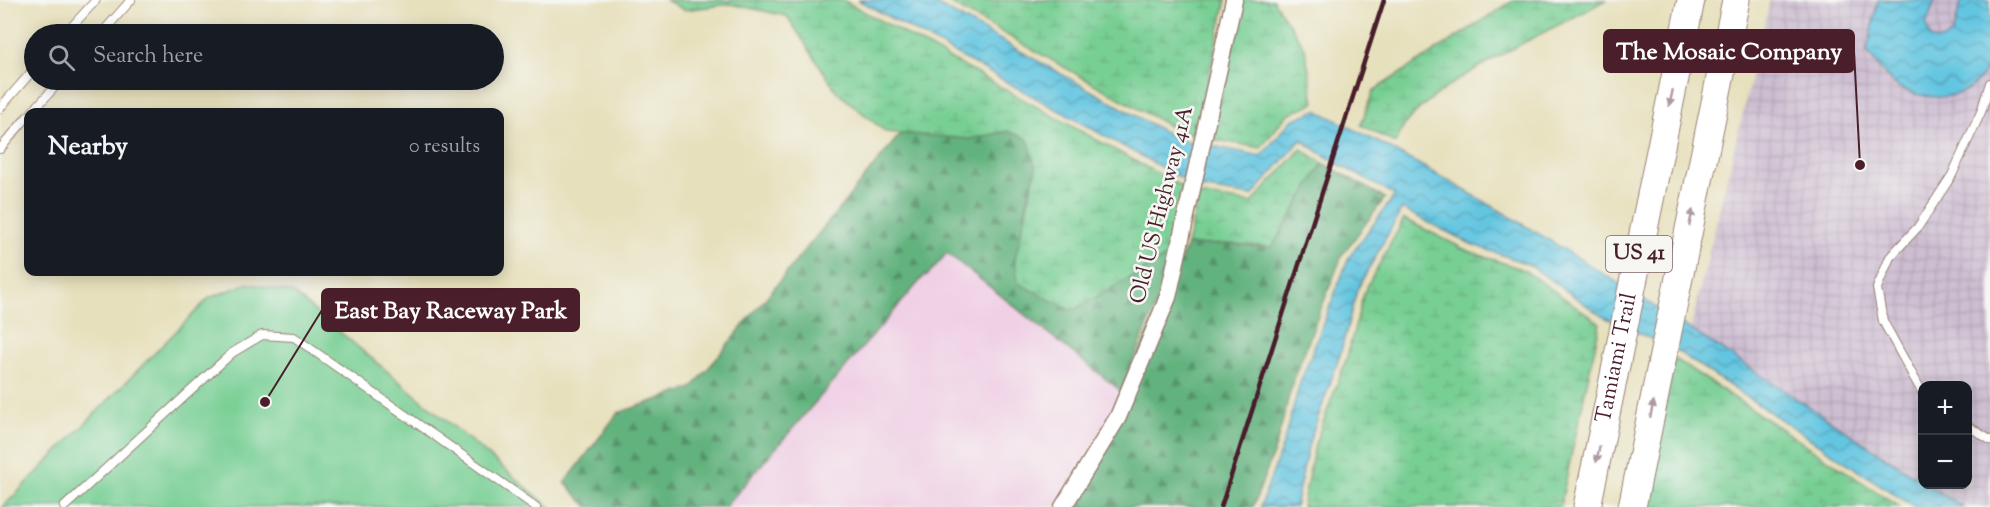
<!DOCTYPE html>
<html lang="en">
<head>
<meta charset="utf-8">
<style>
  :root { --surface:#171b24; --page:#242831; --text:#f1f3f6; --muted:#9ea1a6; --line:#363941 }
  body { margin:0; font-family:"Sorts Mill Goudy",serif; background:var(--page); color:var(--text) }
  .controls { position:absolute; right:18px; bottom:18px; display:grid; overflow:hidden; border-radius:12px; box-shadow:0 3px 15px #0003 }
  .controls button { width:54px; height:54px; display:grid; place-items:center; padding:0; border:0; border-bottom:2px solid var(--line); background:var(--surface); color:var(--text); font:30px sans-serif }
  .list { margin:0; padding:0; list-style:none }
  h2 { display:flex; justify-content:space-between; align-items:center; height:78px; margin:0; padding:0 24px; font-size:26px }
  h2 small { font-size:20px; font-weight:400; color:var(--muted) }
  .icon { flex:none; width:33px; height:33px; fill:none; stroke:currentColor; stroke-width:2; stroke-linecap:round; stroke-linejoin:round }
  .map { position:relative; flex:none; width:1990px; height:507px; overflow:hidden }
  .search { position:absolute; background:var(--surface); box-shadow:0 3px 15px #0003; left:24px; top:24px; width:480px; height:66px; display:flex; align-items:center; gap:15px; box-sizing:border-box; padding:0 21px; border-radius:33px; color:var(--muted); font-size:22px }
  .panel { position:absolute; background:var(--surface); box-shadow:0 3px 15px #0003; left:24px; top:108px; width:480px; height:168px; border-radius:12px }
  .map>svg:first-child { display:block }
  .built { fill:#f0d0e5 }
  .industrial { fill:url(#industrial-grid) }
  .forest { fill:url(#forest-firs); stroke:#566854; stroke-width:1.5 }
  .wetland { fill:url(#wetland-marsh); stroke:#617760; stroke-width:1.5 }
  .pitch { fill:#78cf94; stroke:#617760; stroke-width:1.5 }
  .water { fill:url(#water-waves); stroke:#567286; stroke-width:1.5 }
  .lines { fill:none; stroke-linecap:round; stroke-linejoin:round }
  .service-casing { stroke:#988074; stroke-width:10 }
  .minor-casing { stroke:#988074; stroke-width:19 }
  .primary-casing { stroke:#988074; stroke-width:29 }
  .service { stroke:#fff; stroke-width:8 }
  .minor { stroke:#fff; stroke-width:16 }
  .primary { stroke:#fff; stroke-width:27 }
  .rail { stroke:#4a1f2b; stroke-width:4.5 }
  .oneway { fill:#ae9aa0 }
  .labels { text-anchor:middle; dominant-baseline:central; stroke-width:5; stroke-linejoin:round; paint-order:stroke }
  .shield { fill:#f6f6f2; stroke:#7e6067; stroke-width:1.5 }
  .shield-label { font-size:21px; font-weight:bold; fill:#4a1f2b }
  .street-label { font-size:22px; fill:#4a1f2b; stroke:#f6f6f2 }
  .leader { fill:none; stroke:#4a1f2b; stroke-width:2 }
  .callout-dot { fill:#4a1f2b; stroke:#f6f6f2; stroke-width:2 }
  .callout { fill:#4a1f2b; stroke:#4a1f2b; stroke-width:2 }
  .callout-label { font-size:24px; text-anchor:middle; font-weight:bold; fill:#fff }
</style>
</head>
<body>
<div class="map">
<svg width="1990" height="507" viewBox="0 0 1990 507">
  <defs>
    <pattern id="industrial-grid" width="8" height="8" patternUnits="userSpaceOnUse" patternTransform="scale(1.5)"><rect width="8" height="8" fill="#cebed2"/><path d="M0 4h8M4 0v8" fill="none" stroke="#b2a3b4"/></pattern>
    <pattern id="forest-firs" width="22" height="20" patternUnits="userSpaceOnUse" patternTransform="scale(1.5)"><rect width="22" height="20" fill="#62b27e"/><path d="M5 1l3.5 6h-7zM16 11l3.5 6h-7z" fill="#539067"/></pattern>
    <pattern id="wetland-marsh" width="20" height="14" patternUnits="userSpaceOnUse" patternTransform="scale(1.5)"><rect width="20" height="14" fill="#78cf94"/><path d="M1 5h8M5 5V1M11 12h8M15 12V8" fill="none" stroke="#69b180"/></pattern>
    <pattern id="water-waves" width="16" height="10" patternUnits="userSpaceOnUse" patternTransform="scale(1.5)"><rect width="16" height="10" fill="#63c6e1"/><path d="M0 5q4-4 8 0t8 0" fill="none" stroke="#54a0b7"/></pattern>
  </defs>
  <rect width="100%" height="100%" fill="#f6f6f2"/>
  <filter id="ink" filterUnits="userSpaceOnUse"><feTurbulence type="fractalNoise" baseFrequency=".0167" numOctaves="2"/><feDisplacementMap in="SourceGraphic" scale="12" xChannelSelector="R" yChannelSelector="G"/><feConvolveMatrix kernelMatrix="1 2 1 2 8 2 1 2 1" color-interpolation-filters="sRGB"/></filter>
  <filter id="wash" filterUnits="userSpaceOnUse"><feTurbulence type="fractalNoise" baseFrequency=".008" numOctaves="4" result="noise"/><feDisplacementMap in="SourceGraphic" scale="24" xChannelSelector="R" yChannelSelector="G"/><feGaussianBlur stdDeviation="1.35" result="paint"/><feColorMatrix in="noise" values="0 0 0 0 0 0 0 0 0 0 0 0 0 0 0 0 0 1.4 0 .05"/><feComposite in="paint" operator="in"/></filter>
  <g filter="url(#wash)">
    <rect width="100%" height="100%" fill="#e7e0bc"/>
    <path class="built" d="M947 253 1121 391 1111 414 1054 507H725L925 274 928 276Z"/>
    <path class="industrial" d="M1770 0H1990V507H1963L1928 485 1968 484V386H1922V481L1690 331Z"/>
    <g class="forest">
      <path d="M1008 131 1028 139 1036 168 1024 215 1136 276 1169 255 1160 295 1121 391 947 253 927 276 925 275 725 507H588L565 483 618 413 692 388 901 133 969 139Z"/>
      <path d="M1323 163 1385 198 1342 255 1293 381 1276 446 1253 507H1072L1187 245 1230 244 1272 247Z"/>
    </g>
    <g class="wetland">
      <path d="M666 0H843L1184 188 1169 255 1072 311 1018 283 1015 259 1036 168 1028 139 1008 131 969 139 886 132 837 92 787 16 730 4 684 10Z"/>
      <path d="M944 0H1226L1196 135 1180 132Z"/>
      <path d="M1242 0H1273L1305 48 1314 103 1288 114 1260 148 1211 139Z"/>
      <path d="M1514 0H1606C1549 32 1453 72 1409 119 1403 125 1400 135 1395 143L1361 125 1373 91Z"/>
      <path d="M1301 149 1323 163 1272 247 1230 244 1187 245 1199 195 1252 203Z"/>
      <path d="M1404 219 1468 251 1524 270 1600 323 1560 507H1302L1315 444 1347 357 1364 292Z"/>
      <path d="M1675 359 1900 507H1645Z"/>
    </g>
    <path class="pitch" d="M248 283 293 293 550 507H3L209 298Z"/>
    <g class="water">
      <path d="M858 0H929L1177 139 1261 156 1292 120 1316 110C1528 216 1724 352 1922 481V484L1928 485 1963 507H1914L1677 351 1602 316 1528 264 1471 244 1402 209 1357 290 1340 355 1309 443 1295 507H1260L1282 447 1300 383 1349 257 1395 195 1336 163 1301 140 1252 196 1199 188Z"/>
      <path d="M1878 0H1935L1926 25 1931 39 1942 40 1952 35 1962 0H1990C1990 20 1990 45 1987 65 1974 102 1927 104 1897 86 1885 79 1876 62 1867 51Z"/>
    </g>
  </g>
  <g filter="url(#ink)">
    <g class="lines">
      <g class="service-casing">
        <g id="service">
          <path d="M65 34 96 0"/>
          <path d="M101 34 131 0"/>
          <path d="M0 108 34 69"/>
          <path d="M32 112 61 80"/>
          <path d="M0 149 28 116"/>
          <path d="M1922 392 1883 321 1877 288 1890 257 1918 227 1952 175 1981 112 1990 83"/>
          <path d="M1968 426 1990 440"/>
          <path d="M64 507 232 353 262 335 294 337 536 507"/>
        </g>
      </g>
      <g class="minor-casing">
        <path id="minor" d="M1063 507 1118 417 1168 297 1234 0"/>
      </g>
      <g class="primary-casing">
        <g id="primary">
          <path id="s1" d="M1587 507 1691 0"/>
          <path d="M1632 507 1736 0"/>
        </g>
      </g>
      <use href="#service" class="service"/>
      <use href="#minor" class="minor"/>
      <use href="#primary" class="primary"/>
      <path class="rail" d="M1221 507 1384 0"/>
    </g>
    <defs><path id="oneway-solid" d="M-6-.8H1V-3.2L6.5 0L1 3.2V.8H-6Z" transform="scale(1.5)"/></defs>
    <g class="oneway">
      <use href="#oneway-solid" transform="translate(1671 98) rotate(102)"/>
      <use href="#oneway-solid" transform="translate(1691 218) rotate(-78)"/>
      <use href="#oneway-solid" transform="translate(1652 409) rotate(-78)"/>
      <use href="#oneway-solid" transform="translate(1598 454) rotate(102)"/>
    </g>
  </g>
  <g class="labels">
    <rect class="shield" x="1606" y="236" width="66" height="36" rx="4.5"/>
    <g class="shield-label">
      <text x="1639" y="254">US 41</text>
    </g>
    <g class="street-label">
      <text transform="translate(1163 205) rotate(-76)">Old US Highway 41A</text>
      <text stroke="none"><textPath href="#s1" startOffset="152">Tamiami Trail</textPath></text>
    </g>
  </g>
  <path class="leader" d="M1860 165L1854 51M265 402L322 310"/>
  <g class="callout-dot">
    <circle cx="1860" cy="165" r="6"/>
    <circle cx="265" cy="402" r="6"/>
  </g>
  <g class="callout">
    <rect x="1604" y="30" width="250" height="42" rx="6"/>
    <rect x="322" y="289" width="257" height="42" rx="6"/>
  </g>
  <g class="callout-label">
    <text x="1729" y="59">The Mosaic Company</text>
    <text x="451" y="318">East Bay Raceway Park</text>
  </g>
</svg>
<div class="controls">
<button>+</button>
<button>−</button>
</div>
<div class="search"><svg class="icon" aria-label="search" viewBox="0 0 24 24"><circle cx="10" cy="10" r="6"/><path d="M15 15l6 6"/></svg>Search here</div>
<section class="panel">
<h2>Nearby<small>0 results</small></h2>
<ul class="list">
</ul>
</section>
</div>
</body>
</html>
